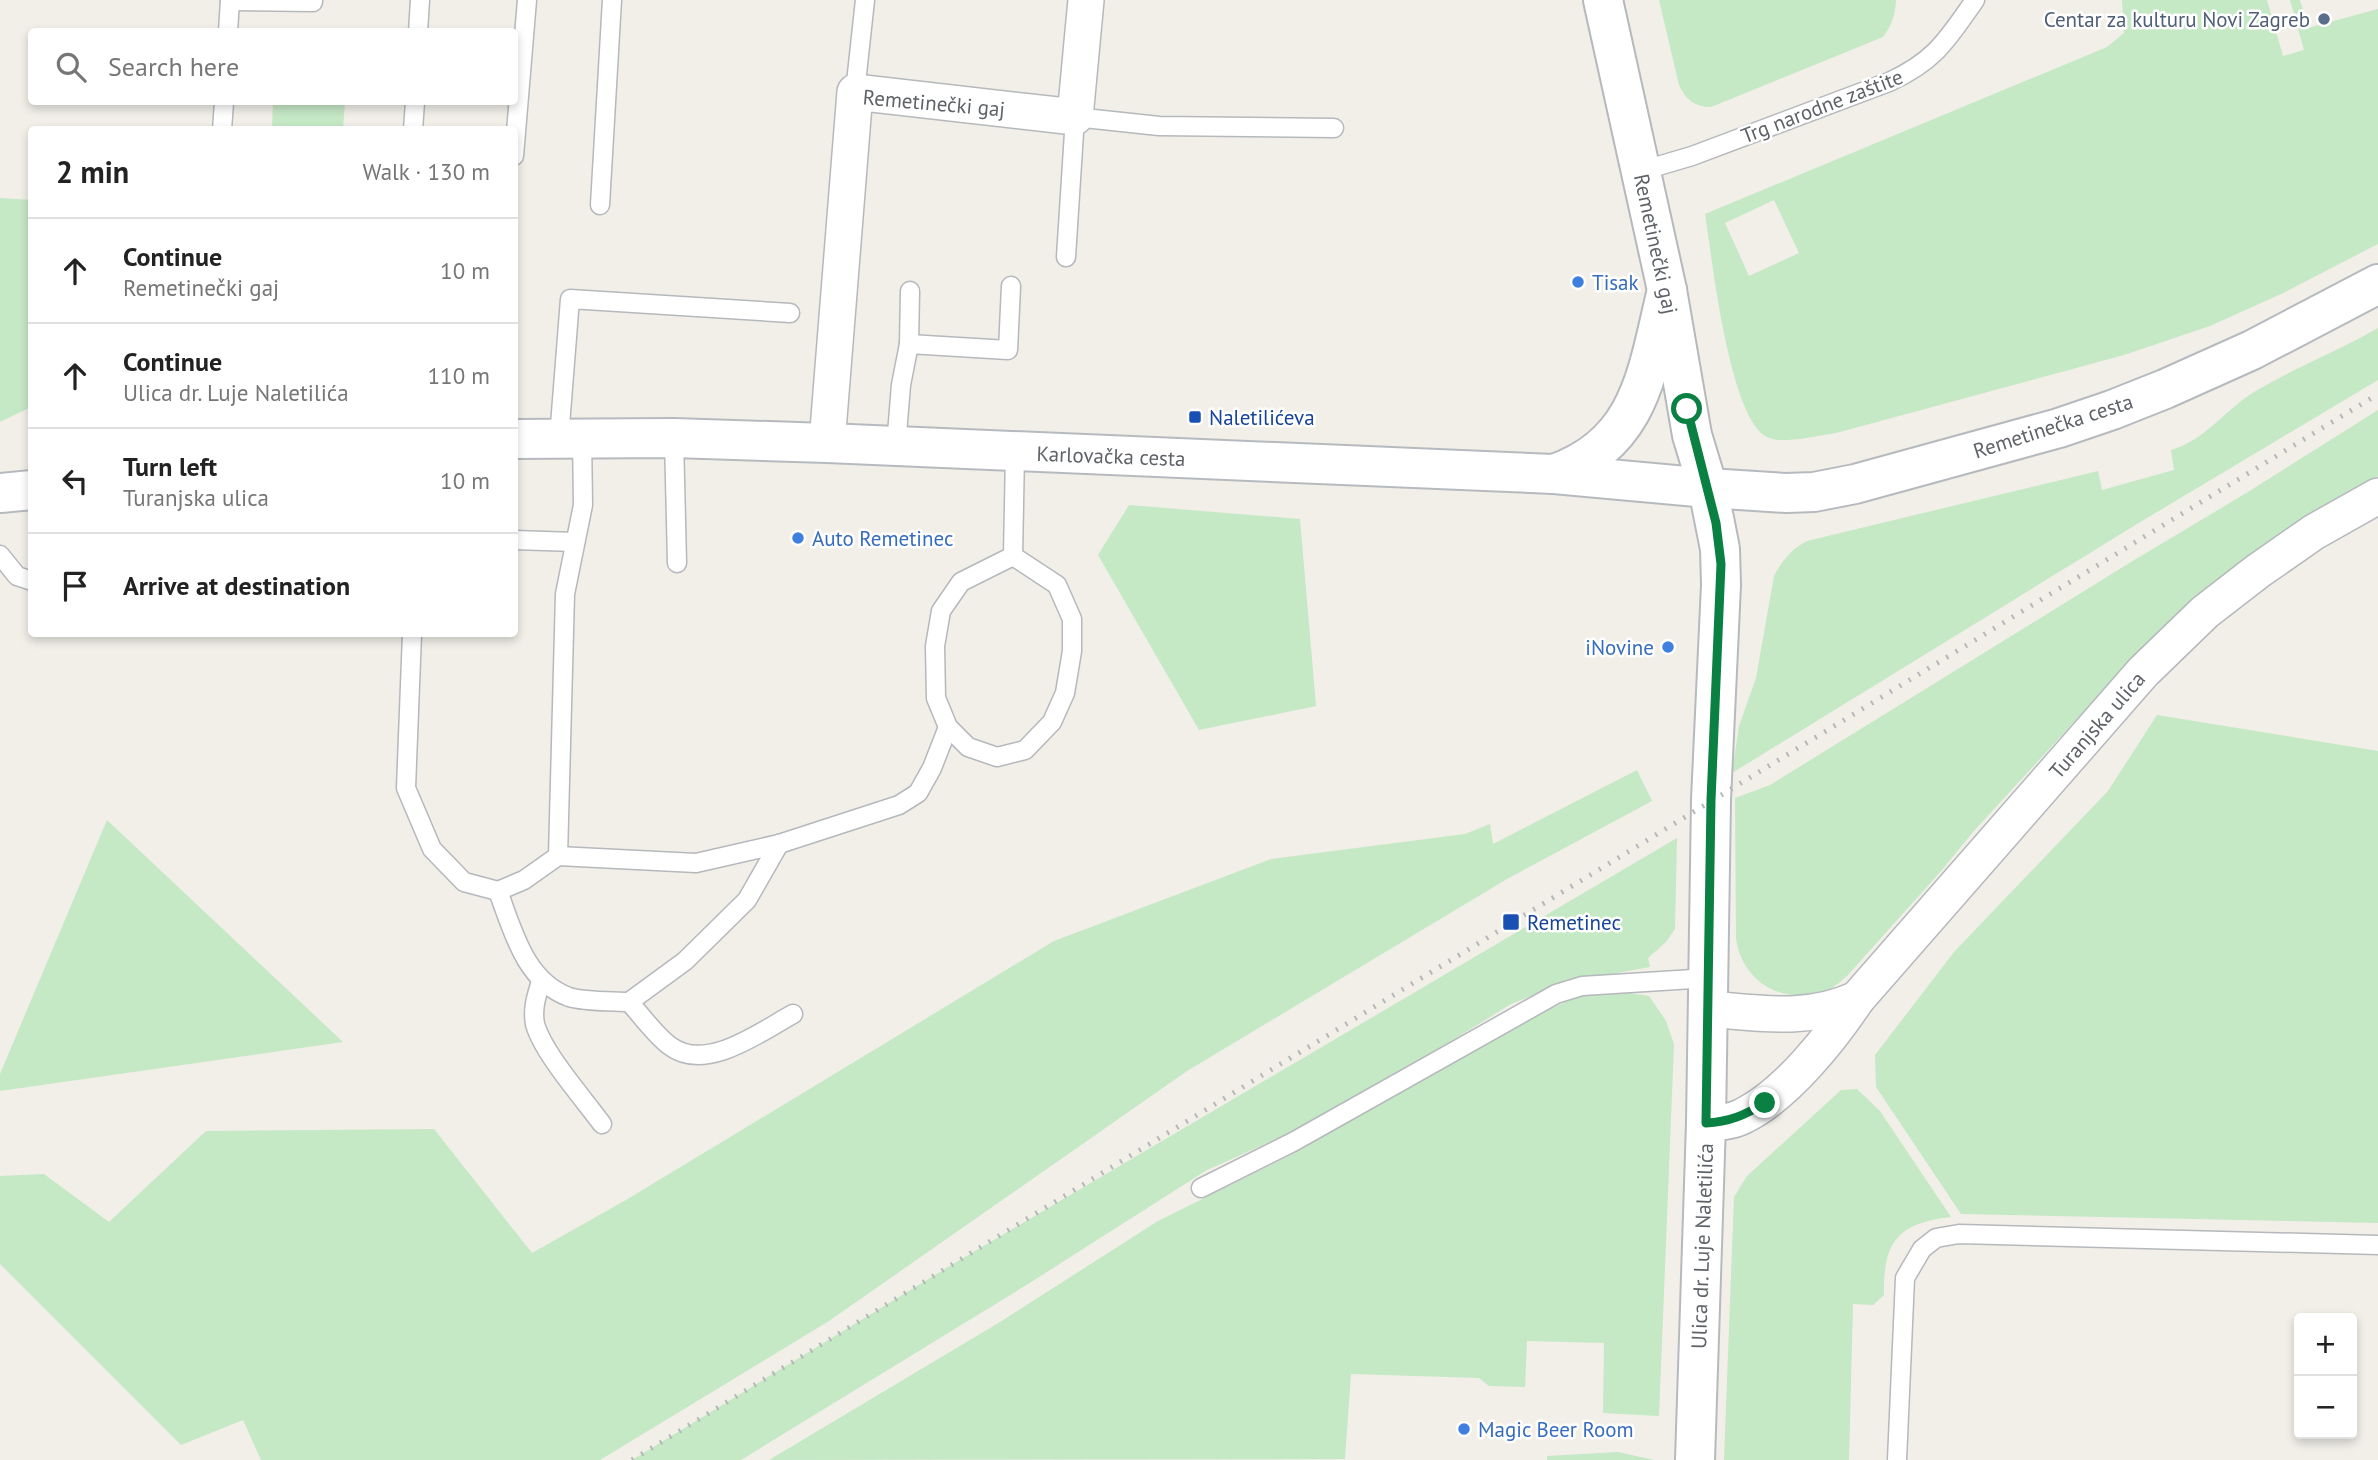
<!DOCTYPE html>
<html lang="en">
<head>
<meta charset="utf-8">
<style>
  :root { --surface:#fff; --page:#f6f6f6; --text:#222; --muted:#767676; --line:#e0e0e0 }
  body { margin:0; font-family:"PT Sans",sans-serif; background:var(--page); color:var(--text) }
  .controls { position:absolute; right:21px; bottom:21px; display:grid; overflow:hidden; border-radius:7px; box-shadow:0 4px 10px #0003 }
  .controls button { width:63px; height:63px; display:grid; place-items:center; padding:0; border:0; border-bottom:2px solid var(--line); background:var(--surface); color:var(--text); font:35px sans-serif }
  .stop { position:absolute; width:21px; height:21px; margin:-16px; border:5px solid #0b8043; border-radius:50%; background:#fff }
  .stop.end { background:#0b8043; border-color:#fff; box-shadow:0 2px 7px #0008 }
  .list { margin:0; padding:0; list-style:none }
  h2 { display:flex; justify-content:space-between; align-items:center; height:91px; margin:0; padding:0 28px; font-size:30px }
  h2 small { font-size:23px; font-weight:400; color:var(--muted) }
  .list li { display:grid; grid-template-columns:46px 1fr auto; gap:21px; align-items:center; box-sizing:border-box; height:105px; padding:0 28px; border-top:2px solid var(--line) }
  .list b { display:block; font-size:26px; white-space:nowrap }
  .list p { margin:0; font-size:23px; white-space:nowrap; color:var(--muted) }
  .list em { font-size:23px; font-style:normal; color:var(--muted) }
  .icon { flex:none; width:38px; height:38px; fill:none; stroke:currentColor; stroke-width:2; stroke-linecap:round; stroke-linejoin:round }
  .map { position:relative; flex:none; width:2378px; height:1460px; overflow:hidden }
  .search { position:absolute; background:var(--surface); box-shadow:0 4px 10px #0003; left:28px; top:28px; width:490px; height:77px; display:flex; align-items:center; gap:18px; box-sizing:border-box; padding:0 24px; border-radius:7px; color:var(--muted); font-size:26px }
  .panel { position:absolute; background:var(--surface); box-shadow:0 4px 10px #0003; left:28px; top:126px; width:490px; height:511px; border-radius:7px }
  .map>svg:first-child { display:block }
  .green { fill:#c5e8c5; fill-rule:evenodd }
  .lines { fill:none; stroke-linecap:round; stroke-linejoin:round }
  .service-casing { stroke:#b5b8bc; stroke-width:21 }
  .minor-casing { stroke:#b5b8bc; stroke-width:38 }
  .tertiary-casing { stroke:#b5b8bc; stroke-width:42 }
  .secondary-casing { stroke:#b6babf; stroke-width:42 }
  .service { stroke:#fff; stroke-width:18 }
  .minor { stroke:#fff; stroke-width:35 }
  .tertiary { stroke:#fff; stroke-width:38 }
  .secondary { stroke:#fff; stroke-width:38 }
  .rail { stroke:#b6b7b8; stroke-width:5; stroke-dasharray:2 9; stroke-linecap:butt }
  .route { stroke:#0b8043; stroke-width:9 }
  .service-dot { fill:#5c6f8a; stroke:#fff; stroke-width:2.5 }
  .shop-dot { fill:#3f7fe0; stroke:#fff; stroke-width:2.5 }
  .transit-dot { fill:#1a4fb4; stroke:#fff; stroke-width:2.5 }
  .labels { text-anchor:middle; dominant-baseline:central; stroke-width:5; stroke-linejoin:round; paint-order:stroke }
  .service-label { font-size:21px; fill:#4e5e75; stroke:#fff; text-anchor:end }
  .street-label { font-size:21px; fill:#5f6368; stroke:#fff }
  .shop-label { font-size:21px; fill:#366cbe; stroke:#fff; text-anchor:start }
  .transit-label { font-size:21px; fill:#164399; stroke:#fff; text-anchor:start }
</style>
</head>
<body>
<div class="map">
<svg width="2378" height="1460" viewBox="0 0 2378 1460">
  <rect width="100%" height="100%" fill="#f1efe8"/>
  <g class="green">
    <path d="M1659 0H1896C1895 15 1892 25 1883 37L1711 107C1695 107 1686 100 1679 85Z"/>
    <path d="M2122 0H2267L2283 56 2304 50 2290 0H2300L2308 28 2378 9V244L2281 294 2210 326 2124 355 1836 433C1820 435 1782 445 1767 437 1729 418 1712 257 1705 214L2107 47 2124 33ZM1774 200 1799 253 1749 276 1725 223Z"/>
    <path d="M273 102H345L343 129H272Z"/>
    <path d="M0 198 32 200 31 407 0 422Z"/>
    <path d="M2378 328V380L2142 521 1732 773 1739 726 1756 678 1774 576C1782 561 1792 548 1807 541L2098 471 2102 490 2174 470 2171 450C2204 441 2225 410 2254 392 2294 368 2338 351 2378 328Z"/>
    <path d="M2378 410V476L2236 566 2192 598 2128 663 1973 832 1942 870 1847 976C1842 980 1836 986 1830 989 1787 1008 1742 984 1736 938L1735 798 1770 785 2131 562 2248 492Z"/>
    <path d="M1129 505 1300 519 1316 706 1199 730 1098 555Z"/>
    <path d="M2157 715 2378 751V1223L1961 1214 1876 1087 1875 1055 1954 952 2108 791Z"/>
    <path d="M1637 770 1652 801 1507 879 1187 1071 829 1321 600 1460H261L243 1420 181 1445 0 1264V1176L44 1174 109 1222 206 1131 434 1129 532 1253 626 1200 1054 941 1271 859 1465 834 1490 824 1493 844Z"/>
    <path d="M107 820 343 1042 0 1091V1074Z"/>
    <path d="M1677 838 1675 929 1666 942 1648 958 1650 967 1567 982 1511 1004 1335 1113 1207 1170 1028 1284 741 1460H632L953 1264Z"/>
    <path d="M1623 992 1649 996 1666 1021 1674 1044 1659 1416 1603 1413 1604 1343 1527 1341 1525 1387 1489 1386 1479 1378 1351 1374 1345 1459 769 1460 1000 1322 1158 1221 1293 1154 1505 1031 1582 994Z"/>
    <path d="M1857 1089 1880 1111 1951 1217C1897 1223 1883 1242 1884 1295L1873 1305 1853 1304 1849 1460H1724L1734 1197 1747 1176 1841 1090Z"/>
    <path d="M1618 1452 1654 1460H1547V1456Z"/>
  </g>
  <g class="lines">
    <g class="service-casing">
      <g id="service">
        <path d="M230 1 313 2V0"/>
        <path d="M228 32 230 0"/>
        <path d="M418 32 420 0"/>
        <path d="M855 92 865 0"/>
        <path d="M222 130 224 102"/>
        <path d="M413 130 415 102"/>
        <path d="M514 156 527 0"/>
        <path d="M1641 171 1692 156 1889 82C1935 61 1947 40 1975 0"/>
        <path d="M600 205 612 0"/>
        <path d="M1066 257 1075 117 1159 126 1334 128"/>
        <path d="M909 344 910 291"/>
        <path d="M559 438 570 299 790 313"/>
        <path d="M674 438 677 563"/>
        <path d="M896 446 901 385 909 344 1008 350 1011 286"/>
        <path d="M514 540 575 542"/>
        <path d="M0 555 17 576 32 581"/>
        <path d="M1013 556 1057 585 1072 619V651L1065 693 1052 722 1025 750 997 757 968 747 948 727 936 698 935 646 941 611 961 582Z"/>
        <path d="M1013 556 1015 453"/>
        <path d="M412 634 406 788 432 849 464 882 498 891 524 880 558 856 565 594 583 505 582 438"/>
        <path d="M558 856 696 863 779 844 899 805 918 793 932 768 948 727"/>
        <path d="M498 891C513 931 525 981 569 997 584 1002 613 1001 629 1002 642 1016 655 1035 670 1046 706 1073 760 1032 793 1014"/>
        <path d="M541 981C537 995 532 1008 535 1024 543 1053 583 1098 602 1124"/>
        <path d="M629 1002 685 961 747 900 779 844"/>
        <path d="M1201 1188 1293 1142 1556 994 1582 986 1709 978"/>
        <path d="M1897 1460 1905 1278 1922 1249 1936 1238 1959 1234 2378 1245"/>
      </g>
    </g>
    <g class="minor-casing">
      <g id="minor">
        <path d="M827 443 855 92 1075 117 1086 0"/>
        <path d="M1708 1009C1761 1013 1807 1022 1857 999"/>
        <path d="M1706 1123C1718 1123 1732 1122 1743 1116 1786 1095 1831 1038 1857 999L2143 672 2205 612 2258 571 2314 532 2378 496"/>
      </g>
    </g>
    <g class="tertiary-casing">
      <path id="tertiary" d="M1603 0 1667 290 1692 435 1708 488"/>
    </g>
    <g class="secondary-casing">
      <g id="secondary">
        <path d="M514 439 674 438 827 443 1554 474 1708 488 1786 493 1814 492 1855 484 2059 428 2112 410 2165 389 2252 350 2378 284"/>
        <path d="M1554 474C1642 443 1647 371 1667 290"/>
        <path d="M0 493 32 490"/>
        <path d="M1695 1460 1706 1123 1711 800 1721 585 1720 549 1708 488"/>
      </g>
    </g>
    <use href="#service" class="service"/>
    <use href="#minor" class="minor"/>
    <use href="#tertiary" class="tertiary"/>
    <use href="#secondary" class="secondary"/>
    <path class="rail" d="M632 1460 2378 394"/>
  </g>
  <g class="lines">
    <path class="route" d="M1687 409 1716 523 1721 564 1711 800 1706 1123C1729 1122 1745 1115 1765 1103"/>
  </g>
  <circle class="service-dot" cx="2324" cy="19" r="7"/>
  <g class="shop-dot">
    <circle cx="1578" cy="282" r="7"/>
    <circle cx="798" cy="538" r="7"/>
    <circle cx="1668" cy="647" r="7"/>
    <circle cx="1464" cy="1429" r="7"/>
  </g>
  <g class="transit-dot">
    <rect x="1188" y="410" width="14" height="14" rx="3.5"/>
    <rect x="1502" y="913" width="18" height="18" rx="3.5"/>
  </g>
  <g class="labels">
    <g class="service-label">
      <text x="2310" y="19">Centar za kulturu Novi Zagreb</text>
    </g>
    <g class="street-label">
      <text transform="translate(934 103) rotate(5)">Remetinečki gaj</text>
      <text transform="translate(1822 106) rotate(-21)">Trg narodne zaštite</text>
      <text transform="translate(1656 244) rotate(78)">Remetinečki gaj</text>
      <text transform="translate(2053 426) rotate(-18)">Remetinečka cesta</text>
      <text transform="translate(1111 456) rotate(2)">Karlovačka cesta</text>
      <text transform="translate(2097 725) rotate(-49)">Turanjska ulica</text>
      <text transform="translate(1702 1246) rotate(-88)">Ulica dr. Luje Naletilića</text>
    </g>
    <g class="shop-label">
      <text x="1592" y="282">Tisak</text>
      <text x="812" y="538">Auto Remetinec</text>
      <text x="1654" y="647" text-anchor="end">iNovine</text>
      <text x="1478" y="1429">Magic Beer Room</text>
    </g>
    <g class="transit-label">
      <text x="1209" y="417">Naletilićeva</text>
      <text x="1527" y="922">Remetinec</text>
    </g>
  </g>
</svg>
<div class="controls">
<button>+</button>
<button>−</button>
</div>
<div class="stop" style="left:1687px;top:409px"></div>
<div class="stop end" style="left:1765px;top:1103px"></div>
<div class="search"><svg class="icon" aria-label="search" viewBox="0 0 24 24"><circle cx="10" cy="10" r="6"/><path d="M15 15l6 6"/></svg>Search here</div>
<section class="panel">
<h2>2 min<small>Walk · 130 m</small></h2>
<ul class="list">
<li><svg class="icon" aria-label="ahead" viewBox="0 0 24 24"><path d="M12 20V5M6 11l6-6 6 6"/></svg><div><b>Continue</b><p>Remetinečki gaj</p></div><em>10 m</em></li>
<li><svg class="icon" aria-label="ahead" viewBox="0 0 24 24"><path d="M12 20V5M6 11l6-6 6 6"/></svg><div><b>Continue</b><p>Ulica dr. Luje Naletilića</p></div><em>110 m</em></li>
<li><svg class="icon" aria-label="left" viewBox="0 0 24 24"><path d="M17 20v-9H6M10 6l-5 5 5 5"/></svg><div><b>Turn left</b><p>Turanjska ulica</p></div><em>10 m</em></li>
<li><svg class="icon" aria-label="arrive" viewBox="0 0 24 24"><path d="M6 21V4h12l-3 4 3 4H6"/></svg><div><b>Arrive at destination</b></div></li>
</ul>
</section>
</div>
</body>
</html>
